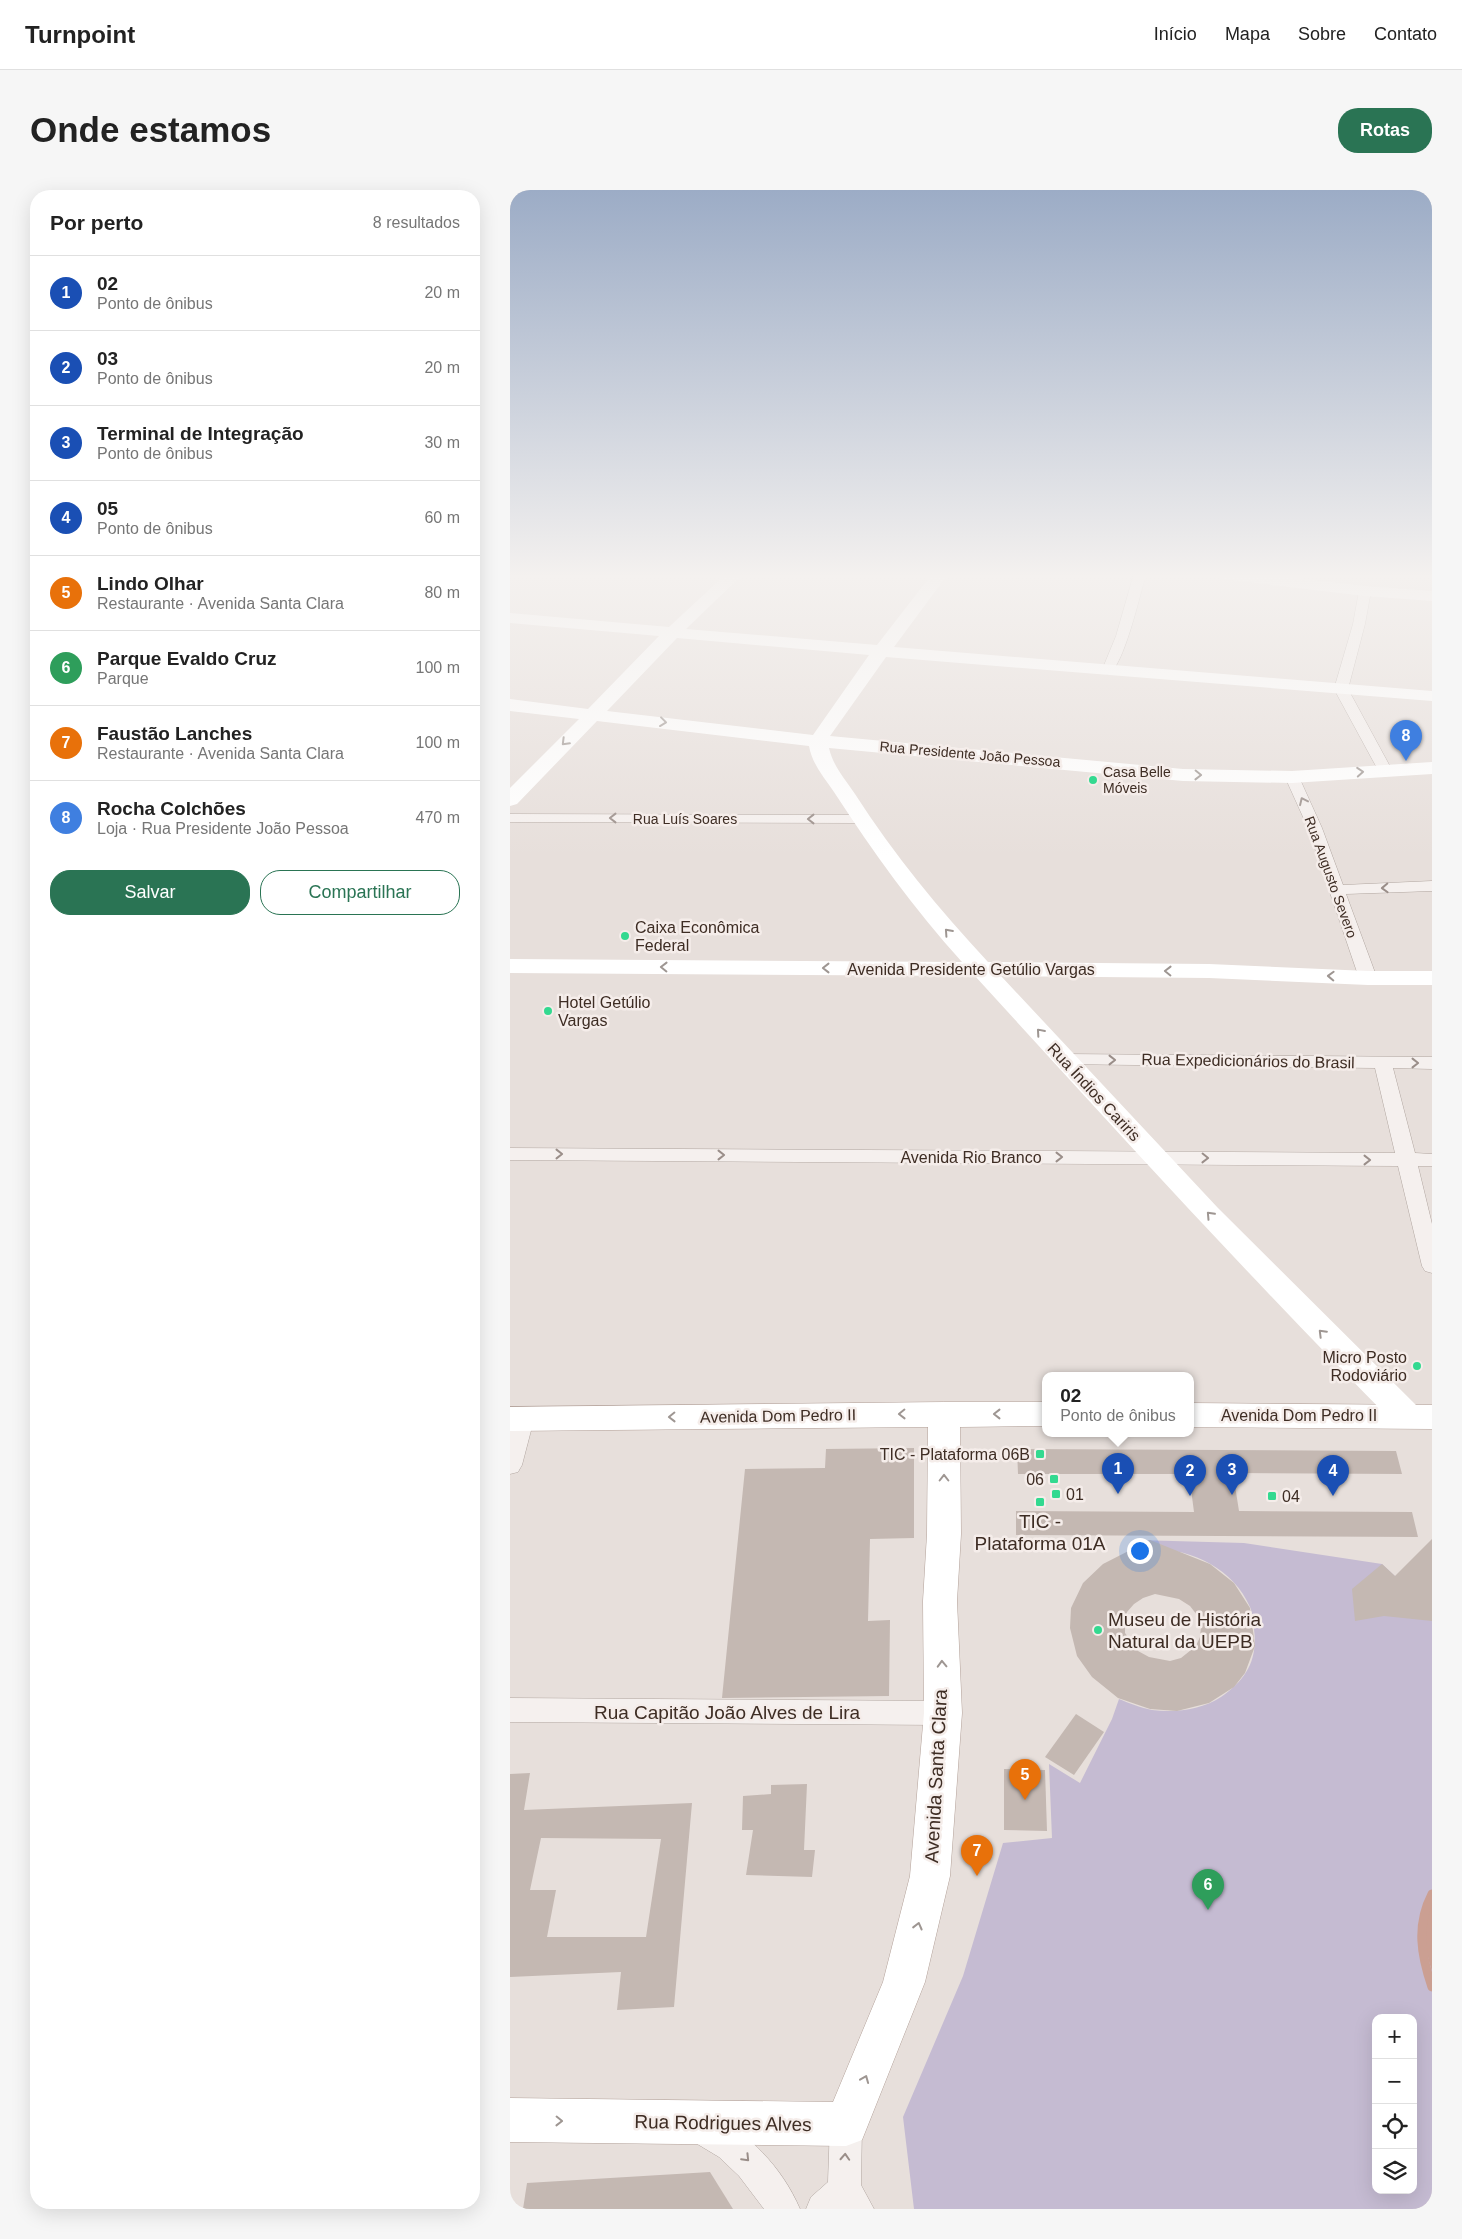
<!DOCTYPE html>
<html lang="pt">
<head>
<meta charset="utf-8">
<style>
  :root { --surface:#fff; --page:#f6f6f6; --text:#222; --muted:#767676; --line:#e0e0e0; --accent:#2a7454 }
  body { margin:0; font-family:Helvetica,sans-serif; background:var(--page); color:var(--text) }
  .controls { position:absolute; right:15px; bottom:15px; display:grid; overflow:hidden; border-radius:10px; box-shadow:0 5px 20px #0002 }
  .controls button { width:45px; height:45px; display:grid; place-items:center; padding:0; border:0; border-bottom:1px solid var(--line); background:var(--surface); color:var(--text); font:25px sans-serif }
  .you { position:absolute; left:629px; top:1360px; width:18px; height:18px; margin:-12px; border:4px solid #fff; border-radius:50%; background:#1a73e8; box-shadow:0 0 0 8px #1a73e833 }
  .badge { display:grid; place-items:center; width:32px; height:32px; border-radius:50%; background:var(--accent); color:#fff; font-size:16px; font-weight:700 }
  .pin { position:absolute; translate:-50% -41px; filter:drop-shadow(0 1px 2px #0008) }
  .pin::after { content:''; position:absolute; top:26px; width:18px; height:15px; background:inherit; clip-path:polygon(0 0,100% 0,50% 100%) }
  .popup { position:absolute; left:532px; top:1182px; width:152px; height:65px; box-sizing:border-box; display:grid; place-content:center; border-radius:10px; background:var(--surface); filter:drop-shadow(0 1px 4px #0005); font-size:16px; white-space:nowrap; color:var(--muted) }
  .popup b { font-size:19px; color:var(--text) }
  .popup::after { content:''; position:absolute; left:50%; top:100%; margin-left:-10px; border:10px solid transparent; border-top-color:var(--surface) }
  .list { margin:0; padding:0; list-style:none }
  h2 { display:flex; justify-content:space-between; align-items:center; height:65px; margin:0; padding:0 20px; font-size:21px }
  h2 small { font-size:16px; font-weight:400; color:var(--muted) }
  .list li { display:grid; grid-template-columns:32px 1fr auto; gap:15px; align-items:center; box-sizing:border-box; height:75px; padding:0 20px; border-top:1px solid var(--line) }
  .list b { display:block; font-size:19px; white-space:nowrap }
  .list p { margin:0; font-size:16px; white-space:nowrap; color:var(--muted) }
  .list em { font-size:16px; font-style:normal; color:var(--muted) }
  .actions { display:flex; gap:10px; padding:15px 20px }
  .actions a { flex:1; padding:11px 0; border:1px solid var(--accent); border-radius:20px; text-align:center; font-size:18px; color:var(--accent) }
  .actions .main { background:var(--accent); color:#fff }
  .icon { flex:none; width:28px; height:28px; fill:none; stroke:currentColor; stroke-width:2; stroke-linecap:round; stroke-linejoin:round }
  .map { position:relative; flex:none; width:922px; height:2019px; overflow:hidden; border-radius:20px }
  header { display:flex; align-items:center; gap:30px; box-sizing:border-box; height:70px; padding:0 25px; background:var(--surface); border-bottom:1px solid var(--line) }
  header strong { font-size:24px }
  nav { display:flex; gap:28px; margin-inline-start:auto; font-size:18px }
  .intro { display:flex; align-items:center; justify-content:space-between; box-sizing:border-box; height:120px; padding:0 30px }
  h1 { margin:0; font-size:35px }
  .button { padding:12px 22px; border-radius:20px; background:var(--accent); color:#fff; font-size:18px; font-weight:700 }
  main { display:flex; gap:30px; padding:0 30px }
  aside { flex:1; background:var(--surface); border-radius:20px; box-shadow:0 5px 20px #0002 }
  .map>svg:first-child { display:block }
  .green { fill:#c5bbd2; fill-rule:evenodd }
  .water { fill:#cb9f92 }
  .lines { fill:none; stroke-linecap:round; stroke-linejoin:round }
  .stream { stroke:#cb9f92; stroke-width:9 }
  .building { fill:#c4b8b2; fill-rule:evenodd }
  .street-casing { stroke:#b1a6a0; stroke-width:1 }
  .primary-casing { stroke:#b3a199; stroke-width:1 }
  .street { fill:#f5f0ee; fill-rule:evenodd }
  .secondary { fill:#fff; fill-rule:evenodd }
  .primary { fill:#fff; fill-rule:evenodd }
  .oneway { stroke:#9e9692 }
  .oneway2 { stroke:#9a8e89 }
  .poi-dot { fill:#33d990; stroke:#f5edea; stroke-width:2 }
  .labels { text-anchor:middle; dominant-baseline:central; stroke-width:5; stroke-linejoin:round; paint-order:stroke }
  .far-street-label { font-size:14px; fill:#3e2d24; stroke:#f5edea }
  .far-poi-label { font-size:14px; fill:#3e2d24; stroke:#f5edea; text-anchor:start }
  .poi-label { font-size:16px; fill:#3e2d24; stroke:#f5edea; text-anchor:start }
  .street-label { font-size:16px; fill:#3e2d24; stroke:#f5edea }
  .near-poi-label { font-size:19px; fill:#3e2d24; stroke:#f5edea }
  .near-street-label { font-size:19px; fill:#3e2d24; stroke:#f5edea }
</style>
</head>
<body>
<header>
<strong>Turnpoint</strong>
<nav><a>Início</a><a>Mapa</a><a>Sobre</a><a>Contato</a></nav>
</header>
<div class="intro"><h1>Onde estamos</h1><a class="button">Rotas</a></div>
<main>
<aside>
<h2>Por perto<small>8 resultados</small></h2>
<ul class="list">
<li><span class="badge" style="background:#1a4fb4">1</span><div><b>02</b><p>Ponto de ônibus</p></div><em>20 m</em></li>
<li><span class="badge" style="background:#1a4fb4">2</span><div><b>03</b><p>Ponto de ônibus</p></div><em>20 m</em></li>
<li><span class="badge" style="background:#1a4fb4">3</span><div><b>Terminal de Integração</b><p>Ponto de ônibus</p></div><em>30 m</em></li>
<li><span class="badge" style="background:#1a4fb4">4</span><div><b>05</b><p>Ponto de ônibus</p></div><em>60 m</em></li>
<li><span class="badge" style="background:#e8710a">5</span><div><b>Lindo Olhar</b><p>Restaurante · Avenida Santa Clara</p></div><em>80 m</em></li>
<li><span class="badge" style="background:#2e9e5b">6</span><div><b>Parque Evaldo Cruz</b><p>Parque</p></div><em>100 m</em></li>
<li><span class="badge" style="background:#e8710a">7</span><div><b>Faustão Lanches</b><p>Restaurante · Avenida Santa Clara</p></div><em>100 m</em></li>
<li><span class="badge" style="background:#3f7fe0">8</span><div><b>Rocha Colchões</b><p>Loja · Rua Presidente João Pessoa</p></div><em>470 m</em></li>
</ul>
<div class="actions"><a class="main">Salvar</a><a>Compartilhar</a></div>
</aside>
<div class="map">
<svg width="922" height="2019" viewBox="0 0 922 2019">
  <rect width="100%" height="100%" fill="#e7dfdb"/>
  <path class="green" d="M627 1350 734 1353 872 1374 913 1412 922 1404V2019H404L393 1927 453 1786 493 1653 542 1648 539 1574 570 1593 602 1529 609 1509C619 1513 631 1518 642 1520 665 1523 691 1520 711 1507 736 1490 748 1470 744 1439 743 1432 743 1423 740 1417 722 1375 672 1354 629 1360ZM866 1828H903V2000H866Z"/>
  <path class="water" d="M922 1712V1781C914 1758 912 1735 922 1712Z"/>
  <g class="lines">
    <path class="stream" d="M922 1704C906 1735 911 1765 922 1797"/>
  </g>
  <g class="building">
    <path d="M404 1258V1348L360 1349 358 1431 380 1430 379 1506 212 1508 235 1279 315 1278 316 1259Z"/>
    <path d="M507 1259 886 1261 892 1284 723 1283 729 1321 902 1322 908 1347 506 1345V1321L684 1322 679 1284H508Z"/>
    <path d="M922 1349V1431L874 1426 845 1431 842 1399 872 1374 885 1386Z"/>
    <path d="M640 1350 700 1374 724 1393 740 1418 745 1456 735 1483 724 1497 699 1513 667 1521 640 1519 608 1508 582 1487 567 1466 560 1438 561 1418 573 1393 593 1374ZM645 1404 669 1409 680 1416 687 1425 691 1436 690 1447 686 1456 671 1468 660 1471 639 1467 628 1461 615 1443V1432L617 1422 624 1414 633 1408Z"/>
    <path d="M566 1524 594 1542 564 1585 535 1567Z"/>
    <path d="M494 1579 535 1580 537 1641 494 1640Z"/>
    <path d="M20 1583 14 1620 182 1613 164 1817 107 1820 111 1782 0 1787V1584ZM31 1648 151 1649 136 1747H37L46 1700H20Z"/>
    <path d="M297 1594 294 1660H305L302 1687 236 1685 243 1640H232L233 1606 261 1604V1595Z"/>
    <path d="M200 1982 223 2019H13L17 1993Z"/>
  </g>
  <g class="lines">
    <g class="street-casing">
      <g id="street">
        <path d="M624 384H636C631 401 613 480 598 484L593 483 592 480 606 446Z"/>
        <path d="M855 397 861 401 855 434 838 499 882 580 875 584 868 580 824 499 843 434 849 401Z"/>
        <path d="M782 583 789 587 812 638 833 695 922 691V701L836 704 867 788 864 792H852L849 788 798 638 775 587Z"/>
        <path d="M0 624 349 625 354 626 356 629 354 632 349 633 0 632Z"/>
        <path d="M553 864 922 867V879L883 878 905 963 922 964V976H908L922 1034V1083L915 1081 912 1076 888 976 0 970V958L885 963 865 878 547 874 544 870 547 866Z"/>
        <path d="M13 1220 21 1223 24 1229 12 1275 8 1282 0 1284V1234L5 1223Z"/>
        <path d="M0 1508 433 1511 443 1514 446 1523 443 1532 433 1535 0 1532Z"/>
        <path d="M336 1918 347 1923 352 1934 351 1995 364 2019H296L301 2007 318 1992 320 1934 325 1923Z"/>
        <path d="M196 1924C238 1941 272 1977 290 2019H254L229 1986 209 1967 184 1952 180 1940 184 1928Z"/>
      </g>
    </g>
    <g class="primary-casing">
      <g id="primary">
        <path d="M434 1212H536V1236L450 1237 451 1344 447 1411 452 1523 440 1686 415 1792 352 1950 336 1956 0 1952V1908L323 1912 373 1792 400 1686 414 1523 413 1411 417 1344 418 1237 0 1241V1217Z"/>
        <path d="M680 1213 922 1215V1239L680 1237Z"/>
      </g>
    </g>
    <use href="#street" class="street"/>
    <g class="secondary">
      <path d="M216 384H233L176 439 367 455 422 384H438L384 457 922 501V511L376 467 320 546 673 579 782 581 922 572V584L782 593 673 591 319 558C323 576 335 589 345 604 384 665 429 719 478 772L699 774 858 781H922V795H858L699 788 491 786 708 1018 908 1217 913 1226 908 1235 897 1238 886 1235C741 1089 603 937 465 786L0 783V769L452 772C404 719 363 662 324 602 314 587 302 574 299 556L87 531 7 614 0 616V598L69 529 0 521V509L78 519 149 446 0 433V423L159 437ZM167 448 359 465 303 545 97 521Z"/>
      <path d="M705 384H750L855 396 922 401V411L855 406 713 389 707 387Z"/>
    </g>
    <use href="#primary" class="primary"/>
  </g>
  <defs><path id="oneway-chevron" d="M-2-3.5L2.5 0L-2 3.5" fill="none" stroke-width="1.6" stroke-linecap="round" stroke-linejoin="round" transform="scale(1.25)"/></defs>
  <g class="oneway">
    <use href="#oneway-chevron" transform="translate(153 532) rotate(7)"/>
    <use href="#oneway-chevron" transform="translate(55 552) rotate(135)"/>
    <use href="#oneway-chevron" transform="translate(850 582) rotate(-4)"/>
    <use href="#oneway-chevron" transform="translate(688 585) rotate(1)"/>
    <use href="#oneway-chevron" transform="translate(438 742) rotate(-132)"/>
    <use href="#oneway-chevron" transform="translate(154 777) rotate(-179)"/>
    <use href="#oneway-chevron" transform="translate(316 778) rotate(-180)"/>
    <use href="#oneway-chevron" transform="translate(658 781) rotate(-179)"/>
    <use href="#oneway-chevron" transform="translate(821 786) rotate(-178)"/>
    <use href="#oneway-chevron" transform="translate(530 842) rotate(-131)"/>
    <use href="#oneway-chevron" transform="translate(700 1025) rotate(-133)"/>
    <use href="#oneway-chevron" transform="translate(812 1143) rotate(-135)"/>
    <use href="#oneway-chevron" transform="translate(392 1224) rotate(179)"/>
    <use href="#oneway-chevron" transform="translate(487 1224) rotate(-180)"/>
    <use href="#oneway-chevron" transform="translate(162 1227) rotate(179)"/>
    <use href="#oneway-chevron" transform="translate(434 1288) rotate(-90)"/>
    <use href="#oneway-chevron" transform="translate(432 1474) rotate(-92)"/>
    <use href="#oneway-chevron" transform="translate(408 1736) rotate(-76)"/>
    <use href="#oneway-chevron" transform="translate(355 1889) rotate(-68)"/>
    <use href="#oneway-chevron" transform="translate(49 1931) rotate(1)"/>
  </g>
  <g class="oneway2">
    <use href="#oneway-chevron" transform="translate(793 611) rotate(-115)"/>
    <use href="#oneway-chevron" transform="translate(103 628) rotate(-180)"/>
    <use href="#oneway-chevron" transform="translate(301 629) rotate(180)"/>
    <use href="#oneway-chevron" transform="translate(875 698) rotate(178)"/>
    <use href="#oneway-chevron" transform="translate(602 870)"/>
    <use href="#oneway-chevron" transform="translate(905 873)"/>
    <use href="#oneway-chevron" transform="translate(49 964)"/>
    <use href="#oneway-chevron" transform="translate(211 965)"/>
    <use href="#oneway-chevron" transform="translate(549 967)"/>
    <use href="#oneway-chevron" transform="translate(695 968) rotate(1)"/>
    <use href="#oneway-chevron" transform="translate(857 970)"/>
    <use href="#oneway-chevron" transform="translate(335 1967) rotate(-87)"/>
    <use href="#oneway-chevron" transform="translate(236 1968) rotate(46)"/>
  </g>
  <linearGradient id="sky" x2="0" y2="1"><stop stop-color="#9cacc6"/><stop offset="0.58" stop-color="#f4f1ef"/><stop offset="1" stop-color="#f4f1ef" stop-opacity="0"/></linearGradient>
  <rect width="922" height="666" fill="url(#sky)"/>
  <g class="poi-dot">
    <circle cx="583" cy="590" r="5"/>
    <circle cx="115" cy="746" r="5"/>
    <circle cx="38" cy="821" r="5"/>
    <circle cx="907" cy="1176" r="5"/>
    <rect x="525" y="1259" width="10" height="10" rx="2.5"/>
    <rect x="539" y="1284" width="10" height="10" rx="2.5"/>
    <rect x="541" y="1299" width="10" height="10" rx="2.5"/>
    <rect x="757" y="1301" width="10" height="10" rx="2.5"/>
    <rect x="525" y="1307" width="10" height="10" rx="2.5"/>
    <circle cx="588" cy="1440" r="5"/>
  </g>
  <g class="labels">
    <g class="far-street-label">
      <text transform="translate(460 564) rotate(5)">Rua Presidente João Pessoa</text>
      <text x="175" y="629">Rua Luís Soares</text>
      <text transform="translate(821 687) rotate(70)">Rua Augusto Severo</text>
    </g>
    <g class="far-poi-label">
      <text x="593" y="582">Casa Belle<tspan x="593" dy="16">Móveis</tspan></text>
    </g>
    <g class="poi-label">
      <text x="125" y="737">Caixa Econômica<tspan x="125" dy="18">Federal</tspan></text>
      <text x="48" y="812">Hotel Getúlio<tspan x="48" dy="18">Vargas</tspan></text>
      <text x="897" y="1167" text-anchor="end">Micro Posto<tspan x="897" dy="18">Rodoviário</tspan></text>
      <text x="520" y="1264" text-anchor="end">TIC - Plataforma 06B</text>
      <text x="534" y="1289" text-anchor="end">06</text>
      <text x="556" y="1304">01</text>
      <text x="772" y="1306">04</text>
    </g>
    <g class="street-label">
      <text x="461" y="779">Avenida Presidente Getúlio Vargas</text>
      <text transform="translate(738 871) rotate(1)">Rua Expedicionários do Brasil</text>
      <text transform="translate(584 902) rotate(47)">Rua Índios Cariris</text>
      <text x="461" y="967">Avenida Rio Branco</text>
      <text x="789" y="1225">Avenida Dom Pedro II</text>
      <text transform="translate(268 1226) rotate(-1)">Avenida Dom Pedro II</text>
    </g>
    <g class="near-poi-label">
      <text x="530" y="1331">TIC -<tspan x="530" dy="22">Plataforma 01A</tspan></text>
      <text x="598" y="1429" text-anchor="start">Museu de História<tspan x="598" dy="22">Natural da UEPB</tspan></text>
    </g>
    <g class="near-street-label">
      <text x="217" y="1522">Rua Capitão João Alves de Lira</text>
      <text transform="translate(426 1586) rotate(-87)">Avenida Santa Clara</text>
      <text transform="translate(213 1933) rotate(1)">Rua Rodrigues Alves</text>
    </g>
  </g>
</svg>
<div class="controls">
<button>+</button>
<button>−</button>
<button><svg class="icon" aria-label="locate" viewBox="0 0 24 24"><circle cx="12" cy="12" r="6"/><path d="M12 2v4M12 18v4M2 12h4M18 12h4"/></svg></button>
<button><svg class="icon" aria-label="layers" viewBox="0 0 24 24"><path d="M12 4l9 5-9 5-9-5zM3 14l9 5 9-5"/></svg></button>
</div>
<div class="you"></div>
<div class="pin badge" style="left:608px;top:1304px;background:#1a4fb4">1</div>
<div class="popup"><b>02</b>Ponto de ônibus</div>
<div class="pin badge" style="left:680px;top:1306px;background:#1a4fb4">2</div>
<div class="pin badge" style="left:722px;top:1305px;background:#1a4fb4">3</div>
<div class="pin badge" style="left:823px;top:1306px;background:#1a4fb4">4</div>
<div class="pin badge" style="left:515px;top:1610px;background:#e8710a">5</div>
<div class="pin badge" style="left:698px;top:1720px;background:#2e9e5b">6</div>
<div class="pin badge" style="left:467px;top:1686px;background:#e8710a">7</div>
<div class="pin badge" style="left:896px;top:571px;background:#3f7fe0">8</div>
</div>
</main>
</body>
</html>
